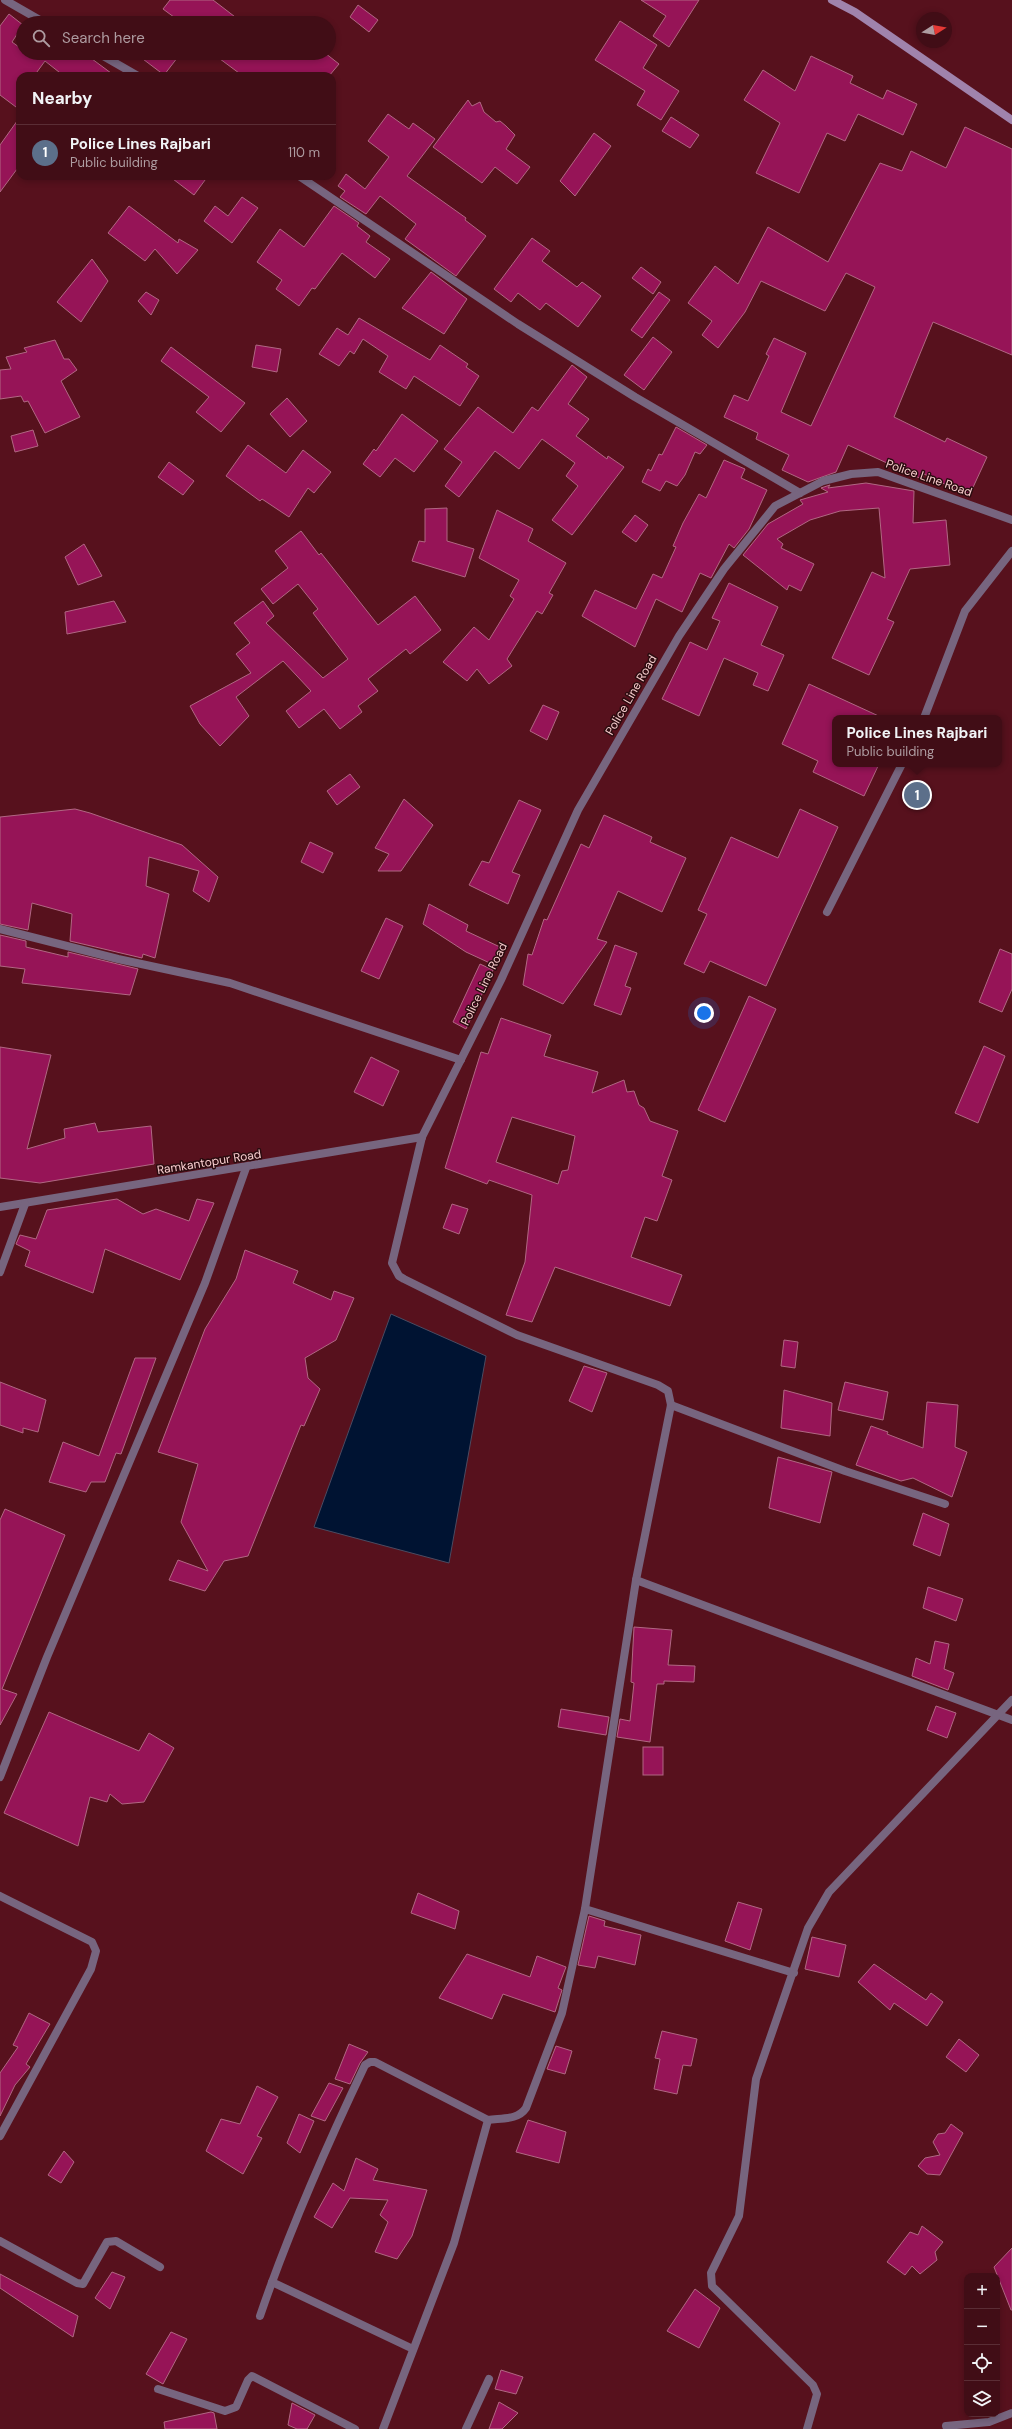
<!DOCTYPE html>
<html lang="en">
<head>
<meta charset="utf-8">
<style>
  :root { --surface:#410d16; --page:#48161f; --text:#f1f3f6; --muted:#ae9ca1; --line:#5a2d35; --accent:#52cdce }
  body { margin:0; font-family:"DM Sans",sans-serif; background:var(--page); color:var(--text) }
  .controls { position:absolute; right:12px; bottom:12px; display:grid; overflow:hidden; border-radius:8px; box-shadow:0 2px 6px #0003 }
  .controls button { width:36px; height:36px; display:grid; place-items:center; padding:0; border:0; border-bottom:1px solid var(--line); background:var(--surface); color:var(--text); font:20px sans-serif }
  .compass { position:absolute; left:916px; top:12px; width:36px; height:36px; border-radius:50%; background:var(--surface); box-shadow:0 2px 6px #0003; rotate:79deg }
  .you { position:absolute; left:704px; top:1013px; width:14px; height:14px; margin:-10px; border:3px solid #fff; border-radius:50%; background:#1a73e8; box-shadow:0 0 0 6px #1a73e833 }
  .badge { display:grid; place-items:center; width:26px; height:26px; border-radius:50%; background:var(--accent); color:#fff; font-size:13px; font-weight:700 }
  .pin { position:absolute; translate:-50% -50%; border:2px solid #fff; box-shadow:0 1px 4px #0006 }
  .popup { position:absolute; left:832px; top:715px; width:170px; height:52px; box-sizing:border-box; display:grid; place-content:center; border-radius:8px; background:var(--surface); filter:drop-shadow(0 1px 3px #0005); font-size:13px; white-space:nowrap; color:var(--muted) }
  .popup b { font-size:15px; color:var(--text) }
  .popup::after { content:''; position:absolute; left:50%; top:100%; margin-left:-8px; border:8px solid transparent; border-top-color:var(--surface) }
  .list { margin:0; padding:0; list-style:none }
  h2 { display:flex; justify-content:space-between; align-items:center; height:52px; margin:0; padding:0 16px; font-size:17px }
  h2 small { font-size:13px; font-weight:400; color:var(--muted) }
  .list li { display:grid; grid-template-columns:26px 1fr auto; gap:12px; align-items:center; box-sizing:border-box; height:56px; padding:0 16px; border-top:1px solid var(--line) }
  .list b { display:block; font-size:15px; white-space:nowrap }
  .list p { margin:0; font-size:13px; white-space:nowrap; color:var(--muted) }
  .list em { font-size:13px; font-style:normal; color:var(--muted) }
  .icon { flex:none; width:22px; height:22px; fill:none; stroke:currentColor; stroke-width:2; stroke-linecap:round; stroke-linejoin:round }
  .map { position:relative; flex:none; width:1012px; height:2429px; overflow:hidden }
  .search { position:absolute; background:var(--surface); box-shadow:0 2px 6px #0003; left:16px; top:16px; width:320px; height:44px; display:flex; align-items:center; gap:10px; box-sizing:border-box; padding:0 14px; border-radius:22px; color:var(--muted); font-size:15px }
  .panel { position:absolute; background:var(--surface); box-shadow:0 2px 6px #0003; left:16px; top:72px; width:320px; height:108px; border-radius:12px }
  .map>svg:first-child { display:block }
  .water { fill:#001332; stroke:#4b4b61 }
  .building { fill:#961457; stroke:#b16783; fill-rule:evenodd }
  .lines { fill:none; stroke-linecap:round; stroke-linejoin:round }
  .street { stroke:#77657f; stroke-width:8 }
  .secondary { stroke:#a083ac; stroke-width:8 }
  .labels { text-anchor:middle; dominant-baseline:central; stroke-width:3; stroke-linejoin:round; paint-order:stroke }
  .street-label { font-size:12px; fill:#f9cdce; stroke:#2a0c0f }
</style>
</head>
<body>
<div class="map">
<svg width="1012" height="2429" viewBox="0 0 1012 2429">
  <rect width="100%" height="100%" fill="#57111d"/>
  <path class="water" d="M391 1314 486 1356 449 1563 314 1527Z"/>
  <g class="building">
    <path d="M170 0H213L243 23H182L163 9Z"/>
    <path d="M641 0H699L669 47 653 36 666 16Z"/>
    <path d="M358 5 378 20 369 32 350 17Z"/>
    <path d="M9 14 23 25 12 42 23 50V53H84L115 76H64L45 61 34 76H20V110L0 95V26Z"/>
    <path d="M620 21 657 45 643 68 679 91 661 120 637 105 645 91 595 60Z"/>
    <path d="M135 53H181L164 75Z"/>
    <path d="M212 53H325L339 64 329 76H243Z"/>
    <path d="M811 56 853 76 850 83 883 99 887 90 917 104 903 135 858 114 845 141 827 133 799 193 756 173 780 123 744 100 763 70 795 91Z"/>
    <path d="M468 100 472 106 480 102 484 112 496 122 500 121 506 126 515 135 506 149 530 167 517 184 495 167 482 183 433 147Z"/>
    <path d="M388 114 409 129 413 123 435 139 407 176 466 218 465 220 486 236 456 276 405 239 416 224 380 196 366 214 340 197 345 191 338 186 346 174 365 189 389 157 368 141Z"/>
    <path d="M20 117V165L0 192V145Z"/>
    <path d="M671 117 699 135 690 148 662 131Z"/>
    <path d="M965 127 1012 149V355L933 322 894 417 945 442 947 438 987 457 969 496 924 474 922 479 915 476 848 445 836 472 808 482 782 470 789 455 756 439 758 433 724 417 734 395 748 401 769 356 766 354 774 338 806 353 781 412 811 426 875 287 846 273 825 311 761 281 745 312 718 348 702 335 712 321 688 303 715 266 738 284 768 227 828 262 880 163 902 171 911 151 946 168Z"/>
    <path d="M594 133 611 146 575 196 560 181Z"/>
    <path d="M169 176H208L194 195Z"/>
    <path d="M242 197 258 208 232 243 204 221 215 206 228 216Z"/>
    <path d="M129 206 178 243 179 239 198 250 177 274 155 249 145 261 108 233Z"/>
    <path d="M334 206 359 223 357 226 370 236 366 242 390 259 375 278 342 253 315 289 312 288 299 306 276 289 282 280 257 262 280 229 304 247Z"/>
    <path d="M532 238 550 251 542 261 577 287 582 282 601 296 578 327 546 303 540 310 518 293 511 302 494 289Z"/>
    <path d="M92 259 108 281 81 322 57 302Z"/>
    <path d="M641 267 661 282 653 294 632 278Z"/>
    <path d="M431 272 467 299 444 334 402 308Z"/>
    <path d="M146 292 159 300 151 315 138 301Z"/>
    <path d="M659 292 670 300 642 338 631 330Z"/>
    <path d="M359 318 430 360 440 345 468 364 466 367 479 376 460 406 414 376 406 389 379 372 388 356 363 339 354 354 350 351 339 366 319 354 337 328 348 335Z"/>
    <path d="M653 337 672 352 644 390 624 375Z"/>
    <path d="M55 340 64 359H69L77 370 61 381 80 417 45 433 28 401 24 402 21 396 0 399V370L11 369 6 357 27 352 24 348Z"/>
    <path d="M256 345 281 349 277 372 252 367Z"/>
    <path d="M171 347 245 403 221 432 196 412 209 397 161 361Z"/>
    <path d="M572 365 587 377 568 404 589 419 576 436 607 459 608 456 624 467 572 535 552 520 578 486 566 476 575 463 542 439 519 469 495 451 459 497 445 486 462 462 444 449 478 407 513 433 532 407 538 411Z"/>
    <path d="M287 398 307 421 290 437 270 414Z"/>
    <path d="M402 414 438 441 414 472 395 458 380 477 363 464 374 449 376 451Z"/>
    <path d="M676 427 707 445 700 454 695 452 685 475 677 486 666 481 660 491 642 482 648 469 651 471 659 454 662 455Z"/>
    <path d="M33 430 38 446 15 452 11 436Z"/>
    <path d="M248 445 286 473 303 450 331 472 314 493 308 488 289 517 262 499 260 501 226 476Z"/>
    <path d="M724 460 745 469 741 478 767 490 749 529 734 548 729 544 711 578 700 573 682 612 656 599 635 647 582 616 595 590 636 609 653 574 662 578 676 547 673 546 683 523 699 494 706 498Z"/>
    <path d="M169 462 194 481 183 495 158 477Z"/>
    <path d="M866 483 914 491 913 523 946 520 950 565 910 569 887 619 894 622 869 675 832 658 872 572 885 578 879 508 840 511 810 520 777 539 783 544 781 548 814 564 801 591 789 585 787 590 743 555 768 524 803 504 800 500 828 492 821 488 830 485 828 488Z"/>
    <path d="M447 508V541L474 549 465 577 412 561 419 541 425 542V509Z"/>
    <path d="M497 510 533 529 528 541 566 563 549 593 553 595 542 614 537 611 507 659 512 666 489 684 477 669 467 681 443 662 474 627 489 640 514 599 510 596 519 580 479 558Z"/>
    <path d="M635 515 648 525 636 542 622 532Z"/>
    <path d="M301 531 319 555 321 553 378 625 415 596 441 630 410 654 406 649 368 679 378 691 358 706 362 712 340 729 324 709 299 728 286 711 311 691 283 661 236 697 249 716 220 746 200 724 190 706 251 673 236 654 250 643 234 623 263 601 274 616 266 623 323 678 348 659 313 613 318 609 298 584 273 604 261 589 288 568 275 551Z"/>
    <path d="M84 544 102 576 78 585 65 557Z"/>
    <path d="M729 583 778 607 761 645 784 655 768 691 753 685 758 673 724 658 699 716 662 699 690 642 707 650 720 621 712 618Z"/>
    <path d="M114 601 126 622 67 634 65 612Z"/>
    <path d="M809 684 883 718H835V764H879L864 796 813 772 818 761 782 744Z"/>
    <path d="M543 705 559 712 547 740 530 731Z"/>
    <path d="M350 774 360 787 337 805 327 791Z"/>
    <path d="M404 799 433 825 401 871H378L389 854 375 848Z"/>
    <path d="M519 800 541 810 512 872 520 875 508 904 469 885 482 861 489 863Z"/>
    <path d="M75 809 90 813 182 845 218 877 209 902 193 891 199 871 149 857 146 886 169 894 155 958 143 954 142 958 70 941 72 914 32 903 28 930 0 924V817Z"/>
    <path d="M800 809 838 827 766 986 710 961 704 973 684 964 707 914 698 910 731 837 778 858Z"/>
    <path d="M604 815 652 837 650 842 686 858 662 912 618 891 597 939 607 942 563 1004 523 985 528 954 532 955 544 919 547 920 581 844 589 848Z"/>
    <path d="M310 842 333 853 323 873 301 862Z"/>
    <path d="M429 904 468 925 466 931 500 947 492 964 466 952 423 924Z"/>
    <path d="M386 918 403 926 379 979 361 971Z"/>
    <path d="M0 935 26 941V947L68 957V952L138 969 130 995 22 983 25 969 0 966Z"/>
    <path d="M615 945 637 953 625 986 631 988 621 1015 594 1005Z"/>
    <path d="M1000 949 1012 954V989L1002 1012 979 1002Z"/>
    <path d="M480 964 493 970 466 1029 453 1022Z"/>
    <path d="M749 996 776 1009 725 1122 698 1110Z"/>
    <path d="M501 1018 551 1035 544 1056 598 1072 592 1093 624 1080 627 1092 634 1091 639 1105 644 1108 650 1121 678 1131 662 1176 672 1180 657 1221 645 1217 631 1257 682 1275 670 1306 555 1267 532 1322 506 1315 525 1262 532 1195 489 1180 487 1184 445 1168 481 1052 488 1054ZM512 1117 575 1136 568 1170 562 1171 558 1184 496 1162Z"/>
    <path d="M984 1046 1005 1056 978 1123 955 1113Z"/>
    <path d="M0 1047 51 1055 27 1149 65 1138 64 1129 95 1123 98 1132 151 1126 154 1164 40 1183 0 1178Z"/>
    <path d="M371 1057 399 1071 383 1106 354 1092Z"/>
    <path d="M117 1199 143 1214 156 1209 189 1221 197 1199 214 1203 180 1280 105 1249 93 1293 25 1266 30 1251 16 1244 20 1235 36 1239 47 1210Z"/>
    <path d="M452 1204 468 1209 459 1234 443 1228Z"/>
    <path d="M245 1250 298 1271 293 1283 331 1300 334 1291 354 1298 336 1340 305 1358 308 1378 320 1389 304 1426 301 1425 248 1556 224 1561 205 1591 169 1580 178 1560 208 1571 181 1522 198 1464 158 1452 205 1329 236 1279Z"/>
    <path d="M784 1340 798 1342 795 1368 781 1366Z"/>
    <path d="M135 1358H156L121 1454 116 1453 105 1482H91L86 1492 49 1482 63 1442 99 1456Z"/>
    <path d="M584 1366 607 1373 592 1412 569 1401Z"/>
    <path d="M0 1382 46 1400 38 1432 23 1428V1433L0 1425Z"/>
    <path d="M845 1382 888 1392 883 1420 838 1410Z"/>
    <path d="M784 1390 832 1403 830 1436 781 1428Z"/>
    <path d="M927 1402 958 1405 955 1447 967 1452 952 1497 913 1478 901 1481 856 1465 871 1426 888 1432 887 1434 923 1448Z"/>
    <path d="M778 1457 832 1472 820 1523 769 1508Z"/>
    <path d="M5 1509 65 1535 2 1689 17 1694 0 1725V1520Z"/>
    <path d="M923 1513 949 1524 940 1556 913 1545Z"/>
    <path d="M928 1587 963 1599 956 1621 923 1608Z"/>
    <path d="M634 1627 672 1630 668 1665 695 1666 694 1682 664 1681V1684H657L650 1742 617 1737 620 1719 630 1721 634 1683 631 1682Z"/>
    <path d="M935 1641 949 1644 944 1669 954 1673 948 1690 912 1676 916 1658 930 1664Z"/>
    <path d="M936 1706 956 1713 947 1738 927 1730Z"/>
    <path d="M561 1709 609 1717 606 1735 558 1727Z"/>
    <path d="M49 1712 139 1751 149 1733 174 1748 144 1802 122 1804 110 1794 107 1802 90 1797 78 1846 4 1813Z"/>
    <rect x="643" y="1747" width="20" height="28"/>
    <path d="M418 1893 459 1911 455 1929 411 1913Z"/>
    <path d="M738 1902 762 1909 750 1950 725 1941Z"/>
    <path d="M589 1916 605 1921 604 1926 641 1935 635 1965 598 1956 595 1968 578 1965Z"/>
    <path d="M812 1937 846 1945 839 1977 805 1969Z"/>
    <path d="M467 1954 530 1977 537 1956 566 1967 558 1988 562 1990 555 2012 503 1994 492 2019 439 1998Z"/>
    <path d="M874 1964 926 2000 931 1993 943 2002 927 2026 894 2003 890 2010 858 1982Z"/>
    <path d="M29 2013 50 2024 26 2064 30 2067 15 2085 0 2116V2073L18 2047 13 2045Z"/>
    <path d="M662 2031 697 2039 691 2066 683 2065 677 2094 654 2089 660 2059 655 2058Z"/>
    <path d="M959 2039 979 2055 966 2072 946 2057Z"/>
    <path d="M349 2044 368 2052 360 2063 350 2084 335 2079Z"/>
    <path d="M556 2046 572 2051 565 2074 547 2069Z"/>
    <path d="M329 2083 343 2088 325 2121 311 2116Z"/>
    <path d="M257 2086 278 2097 257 2136 262 2138 243 2174 206 2151 221 2119 240 2124Z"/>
    <path d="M299 2114 314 2121 300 2153 287 2143Z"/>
    <path d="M528 2120 566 2132 559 2163 516 2152Z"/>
    <path d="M951 2124 963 2133 940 2175 927 2174 918 2166 925 2158 940 2155 933 2142 938 2134 945 2133Z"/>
    <path d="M64 2151 74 2162 61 2183 48 2175Z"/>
    <path d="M356 2158 378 2169 373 2180 427 2190 412 2236 397 2259 375 2252 388 2222 380 2215 388 2200 350 2198 332 2228 314 2217 333 2183 344 2191Z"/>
    <path d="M922 2226 943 2242 935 2252 937 2260 920 2274 912 2266 905 2275 887 2262 910 2232 918 2235Z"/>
    <path d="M1012 2248V2310H1011L994 2267Z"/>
    <path d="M112 2272 125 2277 110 2309 95 2298Z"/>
    <path d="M0 2274 78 2316 73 2337 0 2288Z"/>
    <path d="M695 2289 720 2308 699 2348 667 2331Z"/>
    <path d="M171 2332 187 2339 163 2384 146 2374Z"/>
    <path d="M501 2370 523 2377 516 2394 495 2389Z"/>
    <path d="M499 2402 518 2413 502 2429H489Z"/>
    <path d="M292 2403 315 2415 307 2429H297L288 2425Z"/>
    <path d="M211 2412 214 2413 217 2429H165L164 2422Z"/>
  </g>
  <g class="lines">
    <g class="street">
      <path d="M5 0 45 23"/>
      <path d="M98 53 138 76"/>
      <path d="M299 176 518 324 635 397 800 493"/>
      <path d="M1012 520 878 472 851 474 823 481 775 506 724 569 679 636 578 810 501 980 422 1137 392 1263 399 1276 404 1279 517 1335 658 1385 668 1391 671 1405 636 1580 1012 1720"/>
      <path d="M924 718 965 611 1012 551"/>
      <path d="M827 912 902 764"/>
      <path d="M0 929 118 959 230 983 461 1060"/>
      <path d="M0 1207 422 1137"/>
      <path d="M0 1272 25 1204"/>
      <path d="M671 1405 845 1471 945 1504"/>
      <path d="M0 1777 47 1657 205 1283 246 1168"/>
      <path d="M0 1896 92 1942 96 1951 91 1969 0 2136"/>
      <path d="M585 1909 794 1973"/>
      <path d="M0 2241 77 2283 83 2284 107 2242 116 2241 160 2267"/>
      <path d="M272 2282 413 2349"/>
      <path d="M260 2316C289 2231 326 2147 365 2065L370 2062H375L488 2120"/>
      <path d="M158 2389 225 2411 236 2407 248 2380 252 2376 355 2429"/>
      <path d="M946 2426 989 2422 1012 2413"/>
      <path d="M383 2429 454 2243 488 2120C502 2118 518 2120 526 2108L562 2013 585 1909 636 1580"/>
      <path d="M466 2429 489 2379"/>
      <path d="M807 2429 817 2394 813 2385 712 2286 711 2273 739 2216 756 2079 808 1928 829 1892 1012 1700"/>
    </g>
    <path class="secondary" d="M832 0 855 12 1012 120"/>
  </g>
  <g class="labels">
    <g class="street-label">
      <text transform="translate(929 478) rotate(19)">Police Line Road</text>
      <text transform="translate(631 695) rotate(-60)">Police Line Road</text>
      <text transform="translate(484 984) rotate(-64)">Police Line Road</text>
      <text transform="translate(209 1162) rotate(-9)">Ramkantopur Road</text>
    </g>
  </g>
</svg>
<div class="controls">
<button>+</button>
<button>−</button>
<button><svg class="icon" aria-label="locate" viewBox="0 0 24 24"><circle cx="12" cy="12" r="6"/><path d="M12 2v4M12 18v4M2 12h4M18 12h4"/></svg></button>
<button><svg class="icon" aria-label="layers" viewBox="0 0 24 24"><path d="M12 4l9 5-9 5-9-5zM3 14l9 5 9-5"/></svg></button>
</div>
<svg class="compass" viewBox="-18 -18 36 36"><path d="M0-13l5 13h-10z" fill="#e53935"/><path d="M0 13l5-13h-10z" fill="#ae9ca1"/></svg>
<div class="you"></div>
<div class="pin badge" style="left:917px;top:795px;background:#5c6f8a">1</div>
<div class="popup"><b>Police Lines Rajbari</b>Public building</div>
<div class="search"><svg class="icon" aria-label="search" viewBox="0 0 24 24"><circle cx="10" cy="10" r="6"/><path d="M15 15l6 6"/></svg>Search here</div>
<section class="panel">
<h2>Nearby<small></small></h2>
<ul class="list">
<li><span class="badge" style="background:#5c6f8a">1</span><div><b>Police Lines Rajbari</b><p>Public building</p></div><em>110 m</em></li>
</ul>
</section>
</div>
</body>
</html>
